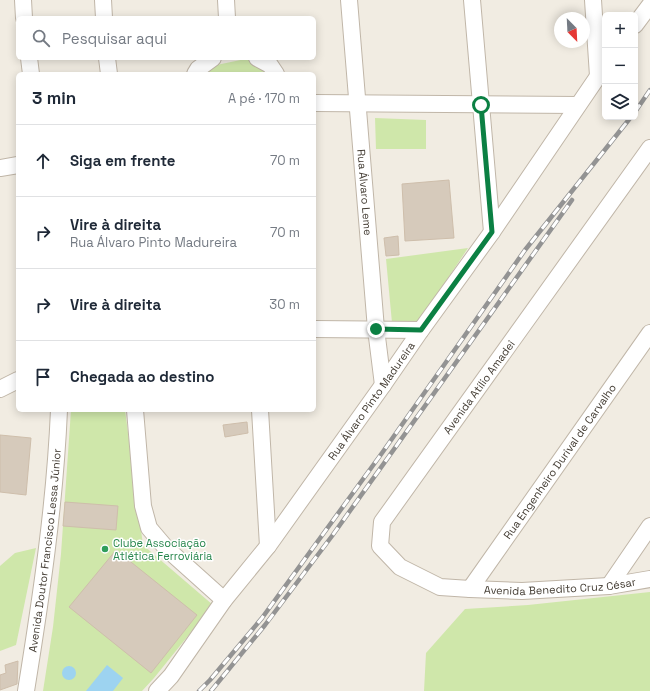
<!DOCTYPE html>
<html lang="pt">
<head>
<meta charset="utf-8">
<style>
  :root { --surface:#fff; --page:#f2f2f3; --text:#1f2937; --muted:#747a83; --line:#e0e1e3 }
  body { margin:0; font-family:"Space Grotesk",sans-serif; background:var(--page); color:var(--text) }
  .controls { position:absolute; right:12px; top:12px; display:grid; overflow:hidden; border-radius:6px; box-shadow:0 2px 10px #0003 }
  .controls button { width:36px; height:36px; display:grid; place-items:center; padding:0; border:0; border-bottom:1px solid var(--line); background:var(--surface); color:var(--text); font:20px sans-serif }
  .compass { position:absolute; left:554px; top:12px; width:36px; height:36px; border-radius:50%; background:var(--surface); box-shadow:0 2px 10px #0003; rotate:156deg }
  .stop { position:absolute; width:12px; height:12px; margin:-9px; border:3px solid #0b8043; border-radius:50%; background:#fff }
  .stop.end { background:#0b8043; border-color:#fff; box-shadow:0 1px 4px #0008 }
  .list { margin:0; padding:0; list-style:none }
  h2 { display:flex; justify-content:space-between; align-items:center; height:52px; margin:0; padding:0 16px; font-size:17px }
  h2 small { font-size:13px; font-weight:400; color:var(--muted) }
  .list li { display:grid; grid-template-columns:26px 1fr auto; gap:12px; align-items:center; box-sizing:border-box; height:72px; padding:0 16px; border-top:1px solid var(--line) }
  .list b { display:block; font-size:15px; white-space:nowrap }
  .list p { margin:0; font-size:13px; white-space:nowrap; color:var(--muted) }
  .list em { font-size:13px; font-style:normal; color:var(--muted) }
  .icon { flex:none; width:22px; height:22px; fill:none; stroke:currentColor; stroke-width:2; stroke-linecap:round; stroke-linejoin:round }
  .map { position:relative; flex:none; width:650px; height:691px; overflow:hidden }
  .search { position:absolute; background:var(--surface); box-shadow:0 2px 10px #0003; left:16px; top:16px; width:300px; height:44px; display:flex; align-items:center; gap:10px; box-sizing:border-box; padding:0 14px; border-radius:6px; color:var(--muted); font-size:15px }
  .panel { position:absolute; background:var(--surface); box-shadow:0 2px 10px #0003; left:16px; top:72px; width:300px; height:340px; border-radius:6px }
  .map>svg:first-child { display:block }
  .green { fill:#cfe7aa }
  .water { fill:#9dd3f0 }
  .building { fill:#d6cabb; stroke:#cebeab }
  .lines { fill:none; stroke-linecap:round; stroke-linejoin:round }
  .minor-casing { stroke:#c0b6a8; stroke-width:18 }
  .minor { stroke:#fff; stroke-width:16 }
  .rail-casing { stroke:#939393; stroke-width:4.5 }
  .rail { stroke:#fff; stroke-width:3; stroke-dasharray:9; stroke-linecap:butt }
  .route { stroke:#0b8043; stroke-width:5 }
  .leisure-dot { fill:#2e9e5b; stroke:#fff; stroke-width:1.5 }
  .labels { text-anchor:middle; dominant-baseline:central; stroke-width:3; stroke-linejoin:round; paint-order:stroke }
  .street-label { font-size:11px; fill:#433c33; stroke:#fff }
  .leisure-label { font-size:11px; fill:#27864d; stroke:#fff; text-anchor:start }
</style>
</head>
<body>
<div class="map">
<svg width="650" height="691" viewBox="0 0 650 691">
  <rect width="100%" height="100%" fill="#f1ece2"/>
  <g class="green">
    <path d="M250 58 271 74H202L207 67Z"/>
    <path d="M375 118 426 120V149H376Z"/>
    <path d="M468 248 418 323H392L386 259Z"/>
    <path d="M71 410H125L143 545 213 605 154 678 142 691H43L53 627 61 554Z"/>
    <path d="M36 548 16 645 0 651V566L15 553Z"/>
    <path d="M650 592V691H424L426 653 465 609 528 605Z"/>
  </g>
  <g class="water">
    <path d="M107 665 123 678 113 691H86Z"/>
    <circle cx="69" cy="673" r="7"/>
  </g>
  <g class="building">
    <path d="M449 180 454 238 405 241 402 184Z"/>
    <path d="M398 236 399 255 386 256 384 238Z"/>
    <path d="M247 422 248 433 225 437 223 425Z"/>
    <path d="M0 435 31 438 26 495 0 492Z"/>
    <path d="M65 502 118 506 116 530 63 526Z"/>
    <path d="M116 550 197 615 151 673 69 607Z"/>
    <path d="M18 661 17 684 0 690V675L6 673 5 665Z"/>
  </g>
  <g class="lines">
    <g class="minor-casing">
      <g id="minor">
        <path d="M23 0 24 18"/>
        <path d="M103 0 104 18"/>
        <path d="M226 0 227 18"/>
        <path id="s1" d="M349 0 376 329 383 385"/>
        <path d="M472 0 492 232"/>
        <path d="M593 0 598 76"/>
        <path d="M635 25 650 5"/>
        <path d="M29 58 31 74"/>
        <path d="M107 58 109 74"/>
        <path d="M257 58 270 65 276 74"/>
        <path d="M195 74 198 69 213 58"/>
        <path d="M314 103 578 105"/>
        <path id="s2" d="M650 148 382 522 380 546 400 567 440 587 470 589 522 591 609 586 650 579"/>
        <path d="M0 168 18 165"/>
        <path d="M314 329 421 330"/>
        <path d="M0 389 18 380"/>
        <path d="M135 410 143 506 149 528 166 548 224 600"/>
        <path d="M260 410 268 546"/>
        <path d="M609 586 650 526"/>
        <path id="s3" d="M470 589 650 333"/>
        <path id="s4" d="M26 691C41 598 55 504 59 410"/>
        <path id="s5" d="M157 691 171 676 224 600 268 546 383 385 421 330 492 232 605 66"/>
      </g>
    </g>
    <use href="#minor" class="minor"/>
    <g class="rail-casing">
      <g id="rail">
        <path d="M635 112 650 90"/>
        <path d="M199 691 210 680 262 618 382 453 525 250 631 117"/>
        <path d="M211 691 265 625 332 536 572 200"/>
      </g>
    </g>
    <use href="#rail" class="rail"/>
  </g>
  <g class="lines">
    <path class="route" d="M376 329 421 330 492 232 481 105"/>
  </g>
  <circle class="leisure-dot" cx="105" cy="549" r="4"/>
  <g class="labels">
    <g class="street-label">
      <text stroke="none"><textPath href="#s1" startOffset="193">Rua Álvaro Leme</textPath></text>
      <text transform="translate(479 387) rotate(-54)">Avenida Atílio Amadei</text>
      <text stroke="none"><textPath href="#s5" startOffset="361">Rua Álvaro Pinto Madureira</textPath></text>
      <text stroke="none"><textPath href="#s3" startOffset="156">Rua Engenheiro Durival de Carvalho</textPath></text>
      <text stroke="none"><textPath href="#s4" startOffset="142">Avenida Doutor Francisco Lessa Júnior</textPath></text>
      <text stroke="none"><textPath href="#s2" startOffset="678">Avenida Benedito Cruz César</textPath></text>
    </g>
    <g class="leisure-label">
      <text x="113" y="543">Clube Associação<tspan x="113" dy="13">Atlética Ferroviária</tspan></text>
    </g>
  </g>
</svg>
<div class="controls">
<button>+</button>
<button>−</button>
<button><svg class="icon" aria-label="layers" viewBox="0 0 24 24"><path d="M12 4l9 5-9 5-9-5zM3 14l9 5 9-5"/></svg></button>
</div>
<svg class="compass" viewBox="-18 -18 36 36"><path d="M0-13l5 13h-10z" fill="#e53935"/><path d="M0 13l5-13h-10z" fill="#747a83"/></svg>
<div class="stop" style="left:481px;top:105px"></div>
<div class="stop end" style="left:376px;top:329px"></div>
<div class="search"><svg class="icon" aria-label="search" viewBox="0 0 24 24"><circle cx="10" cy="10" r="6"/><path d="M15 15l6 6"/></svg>Pesquisar aqui</div>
<section class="panel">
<h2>3 min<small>A pé · 170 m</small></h2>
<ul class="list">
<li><svg class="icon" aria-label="ahead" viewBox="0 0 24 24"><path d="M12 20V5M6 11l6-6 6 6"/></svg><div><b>Siga em frente</b></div><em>70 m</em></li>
<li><svg class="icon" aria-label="right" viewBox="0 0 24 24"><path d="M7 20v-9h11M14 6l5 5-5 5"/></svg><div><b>Vire à direita</b><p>Rua Álvaro Pinto Madureira</p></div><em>70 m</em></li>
<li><svg class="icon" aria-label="right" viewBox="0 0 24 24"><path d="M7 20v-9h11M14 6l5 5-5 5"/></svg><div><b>Vire à direita</b></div><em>30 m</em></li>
<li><svg class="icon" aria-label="arrive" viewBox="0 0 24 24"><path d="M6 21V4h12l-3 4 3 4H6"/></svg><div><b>Chegada ao destino</b></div></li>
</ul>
</section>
</div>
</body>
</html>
